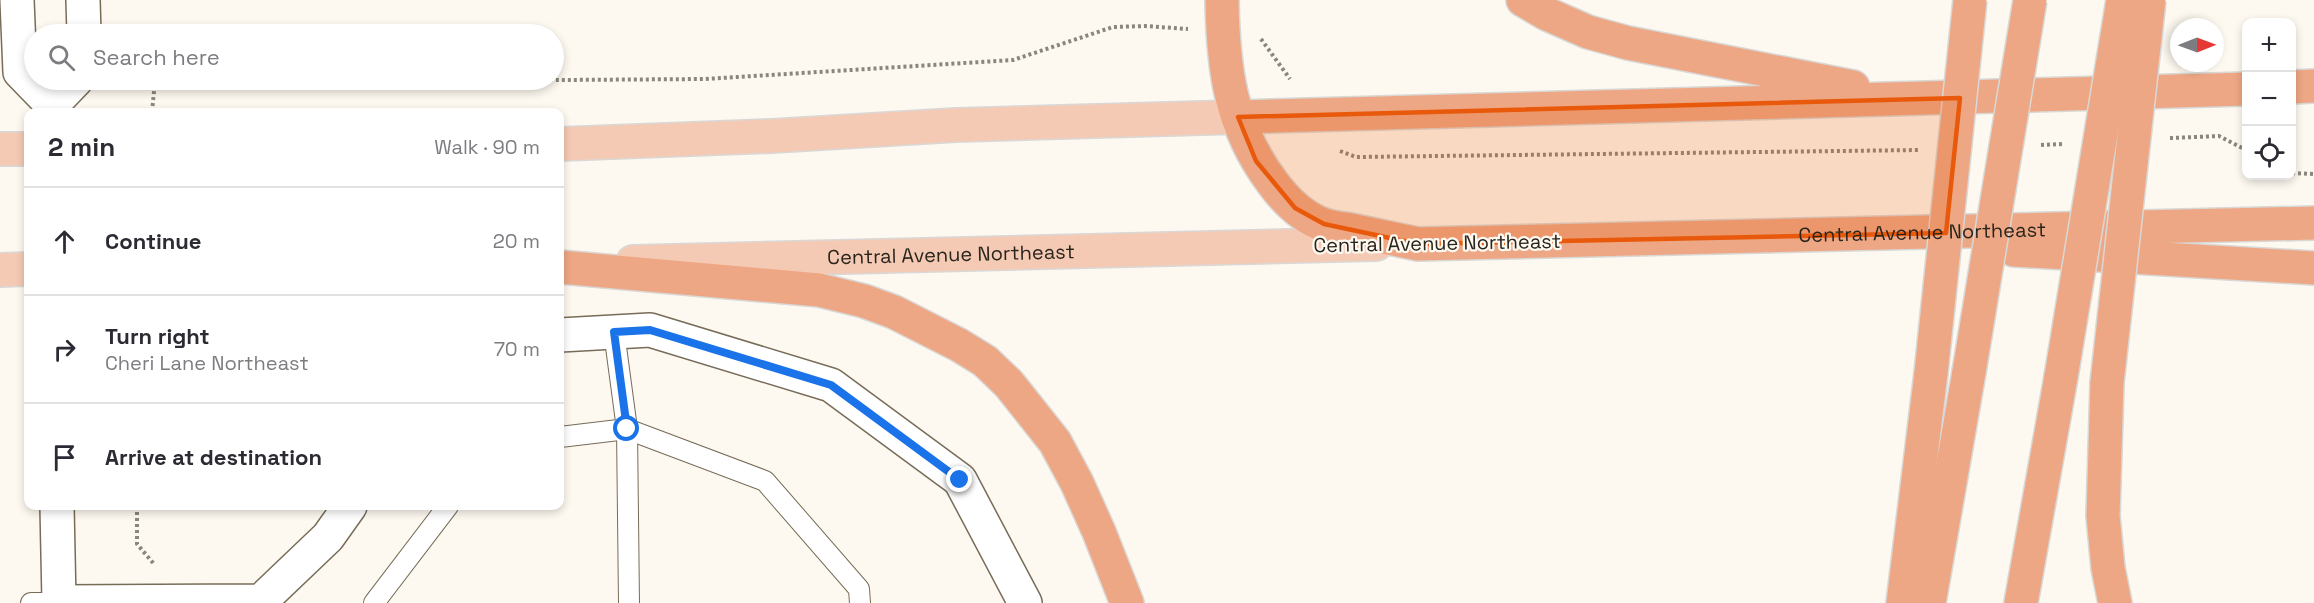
<!DOCTYPE html>
<html lang="en">
<head>
<meta charset="utf-8">
<style>
  :root { --surface:#fff; --page:#f7f7f7; --text:#2b2b33; --muted:#7c7c81; --line:#e1e1e2 }
  body { margin:0; font-family:"Space Grotesk",sans-serif; background:var(--page); color:var(--text) }
  .controls { position:absolute; right:18px; top:18px; display:grid; overflow:hidden; border-radius:12px; box-shadow:0 3px 9px #0003 }
  .controls button { width:54px; height:54px; display:grid; place-items:center; padding:0; border:0; border-bottom:2px solid var(--line); background:var(--surface); color:var(--text); font:30px sans-serif }
  .compass { position:absolute; left:2170px; top:18px; width:54px; height:54px; border-radius:50%; background:var(--surface); box-shadow:0 3px 9px #0003; rotate:89deg }
  .stop { position:absolute; width:18px; height:18px; margin:-14px; border:4px solid #1a73e8; border-radius:50%; background:#fff }
  .stop.end { background:#1a73e8; border-color:#fff; box-shadow:0 2px 6px #0008 }
  .list { margin:0; padding:0; list-style:none }
  h2 { display:flex; justify-content:space-between; align-items:center; height:78px; margin:0; padding:0 24px; font-size:26px }
  h2 small { font-size:20px; font-weight:400; color:var(--muted) }
  .list li { display:grid; grid-template-columns:39px 1fr auto; gap:18px; align-items:center; box-sizing:border-box; height:108px; padding:0 24px; border-top:2px solid var(--line) }
  .list b { display:block; font-size:22px; white-space:nowrap }
  .list p { margin:0; font-size:20px; white-space:nowrap; color:var(--muted) }
  .list em { font-size:20px; font-style:normal; color:var(--muted) }
  .icon { flex:none; width:33px; height:33px; fill:none; stroke:currentColor; stroke-width:2; stroke-linecap:round; stroke-linejoin:round }
  .map { position:relative; flex:none; width:2314px; height:603px; overflow:hidden }
  .search { position:absolute; background:var(--surface); box-shadow:0 3px 9px #0003; left:24px; top:24px; width:540px; height:66px; display:flex; align-items:center; gap:15px; box-sizing:border-box; padding:0 21px; border-radius:33px; color:var(--muted); font-size:22px }
  .panel { position:absolute; background:var(--surface); box-shadow:0 3px 9px #0003; left:24px; top:108px; width:540px; height:402px; border-radius:12px }
  .map>svg:first-child { display:block }
  .lines { fill:none; stroke-linecap:round; stroke-linejoin:round }
  .lane-casing { stroke:#776c58; stroke-width:22 }
  .street-casing { stroke:#776c58; stroke-width:36 }
  .secondary-casing { stroke:#776c58; stroke-width:36 }
  .primary-casing { stroke:#d9d8d6; stroke-width:36 }
  .highway-casing { stroke:#d9d8d6; stroke-width:36 }
  .path { stroke:#8b867d; stroke-width:4; stroke-dasharray:3 3; stroke-linecap:butt }
  .lane { stroke:#fff; stroke-width:20 }
  .street { stroke:#fff; stroke-width:33 }
  .secondary { stroke:#fff; stroke-width:33 }
  .primary { stroke:#f5cab5; stroke-width:33 }
  .highway { stroke:#eea784; stroke-width:33 }
  .highway-bridge-casing { stroke:#d9d8d6; stroke-width:36; stroke-linecap:butt }
  .highway-bridge { stroke:#eea784; stroke-width:33 }
  .route { stroke:#1a73e8; stroke-width:8 }
  .marked { fill:#e8590c; fill-opacity:0.2; stroke:#e8590c; stroke-width:4.5; stroke-linejoin:round }
  .labels { text-anchor:middle; dominant-baseline:central; stroke-width:4.5; stroke-linejoin:round; paint-order:stroke }
  .street-label { font-size:20px; fill:#2a251c; stroke:#fef9f0 }
</style>
</head>
<body>
<div class="map">
<svg width="2314" height="603" viewBox="0 0 2314 603">
  <rect width="100%" height="100%" fill="#fef9f0"/>
  <g class="lines">
    <g class="lane-casing">
      <g id="lane">
        <path d="M614 332 627 429 629 603"/>
        <path d="M560 437 627 429 765 481 859 589 860 603"/>
        <path d="M31 603H59"/>
        <path d="M374 603 448 506"/>
      </g>
    </g>
    <g class="street-casing">
      <g id="street">
        <path d="M560 335 650 330 831 385 960 480 1025 603"/>
        <path d="M57 506 59 602 261 601 328 537 350 506"/>
      </g>
    </g>
    <g class="secondary-casing">
      <g id="secondary">
        <path d="M17 0 20 72 52 105 53 112"/>
        <path d="M83 0 84 34"/>
        <path d="M52 105 76 80"/>
      </g>
    </g>
    <g class="primary-casing">
      <g id="primary">
        <path d="M560 144 772 136 956 125 1238 117"/>
        <path d="M0 149H28"/>
        <path id="s1" d="M633 262 1376 244"/>
        <path d="M0 270 28 269"/>
      </g>
    </g>
    <g class="highway-casing">
      <g id="highway">
        <path id="s2" d="M1222 0C1223 68 1230 126 1272 182 1285 200 1302 217 1324 225 1334 228 1345 229 1355 231 1376 235 1397 240 1418 244L2314 223"/>
        <path d="M1523 0 1547 14 1588 32 1628 43 1853 87"/>
        <path d="M2292 87 2314 86"/>
        <path d="M1238 117 2246 89"/>
        <path d="M2014 250 2314 268"/>
        <path d="M560 267 819 290 864 301 894 312 959 345 985 361 1009 384 1055 442 1077 483 1099 532 1127 603"/>
        <path d="M2107 383 2103 516 2108 568 2115 603"/>
        <path d="M1903 603 1931 373"/>
        <path d="M1929 603 1969 372"/>
        <path d="M2021 603 2061 377"/>
      </g>
    </g>
    <g class="path">
      <path d="M1261 39 1290 79"/>
      <path d="M152 112 155 81 270 82 705 79 1013 60 1113 27 1145 26 1188 29"/>
      <path d="M2170 138 2219 136 2246 150"/>
      <path d="M2041 145 2063 144"/>
      <path d="M1340 151 1356 157 1920 150"/>
      <path d="M2292 173 2314 174"/>
      <path d="M137 506V544L154 564"/>
    </g>
    <use href="#lane" class="lane"/>
    <use href="#street" class="street"/>
    <use href="#secondary" class="secondary"/>
    <use href="#primary" class="primary"/>
    <use href="#highway" class="highway"/>
    <g class="highway-bridge-casing">
      <g id="highway-bridge">
        <path d="M1969 372 2030 0"/>
        <path d="M1931 373 1970 0"/>
        <path d="M2061 377 2123 0"/>
        <path d="M2107 383 2149 0"/>
      </g>
    </g>
    <use href="#highway-bridge" class="highway-bridge"/>
  </g>
  <g class="lines">
    <path class="route" d="M627 429 614 332 650 330 831 385 960 480"/>
  </g>
  <path class="marked" d="M1960 98 1946 233 1418 244 1324 224 1295 208 1256 161 1238 117Z"/>
  <g class="labels">
    <g class="street-label">
      <text stroke="none"><textPath href="#s2" startOffset="861">Central Avenue Northeast</textPath></text>
      <text transform="translate(1437 243) rotate(-1)">Central Avenue Northeast</text>
      <text stroke="none"><textPath href="#s1" startOffset="318">Central Avenue Northeast</textPath></text>
    </g>
  </g>
</svg>
<div class="controls">
<button>+</button>
<button>−</button>
<button><svg class="icon" aria-label="locate" viewBox="0 0 24 24"><circle cx="12" cy="12" r="6"/><path d="M12 2v4M12 18v4M2 12h4M18 12h4"/></svg></button>
</div>
<svg class="compass" viewBox="-18 -18 36 36"><path d="M0-13l5 13h-10z" fill="#e53935"/><path d="M0 13l5-13h-10z" fill="#7c7c81"/></svg>
<div class="stop" style="left:627px;top:429px"></div>
<div class="stop end" style="left:960px;top:480px"></div>
<div class="search"><svg class="icon" aria-label="search" viewBox="0 0 24 24"><circle cx="10" cy="10" r="6"/><path d="M15 15l6 6"/></svg>Search here</div>
<section class="panel">
<h2>2 min<small>Walk · 90 m</small></h2>
<ul class="list">
<li><svg class="icon" aria-label="ahead" viewBox="0 0 24 24"><path d="M12 20V5M6 11l6-6 6 6"/></svg><div><b>Continue</b></div><em>20 m</em></li>
<li><svg class="icon" aria-label="right" viewBox="0 0 24 24"><path d="M7 20v-9h11M14 6l5 5-5 5"/></svg><div><b>Turn right</b><p>Cheri Lane Northeast</p></div><em>70 m</em></li>
<li><svg class="icon" aria-label="arrive" viewBox="0 0 24 24"><path d="M6 21V4h12l-3 4 3 4H6"/></svg><div><b>Arrive at destination</b></div></li>
</ul>
</section>
</div>
</body>
</html>
